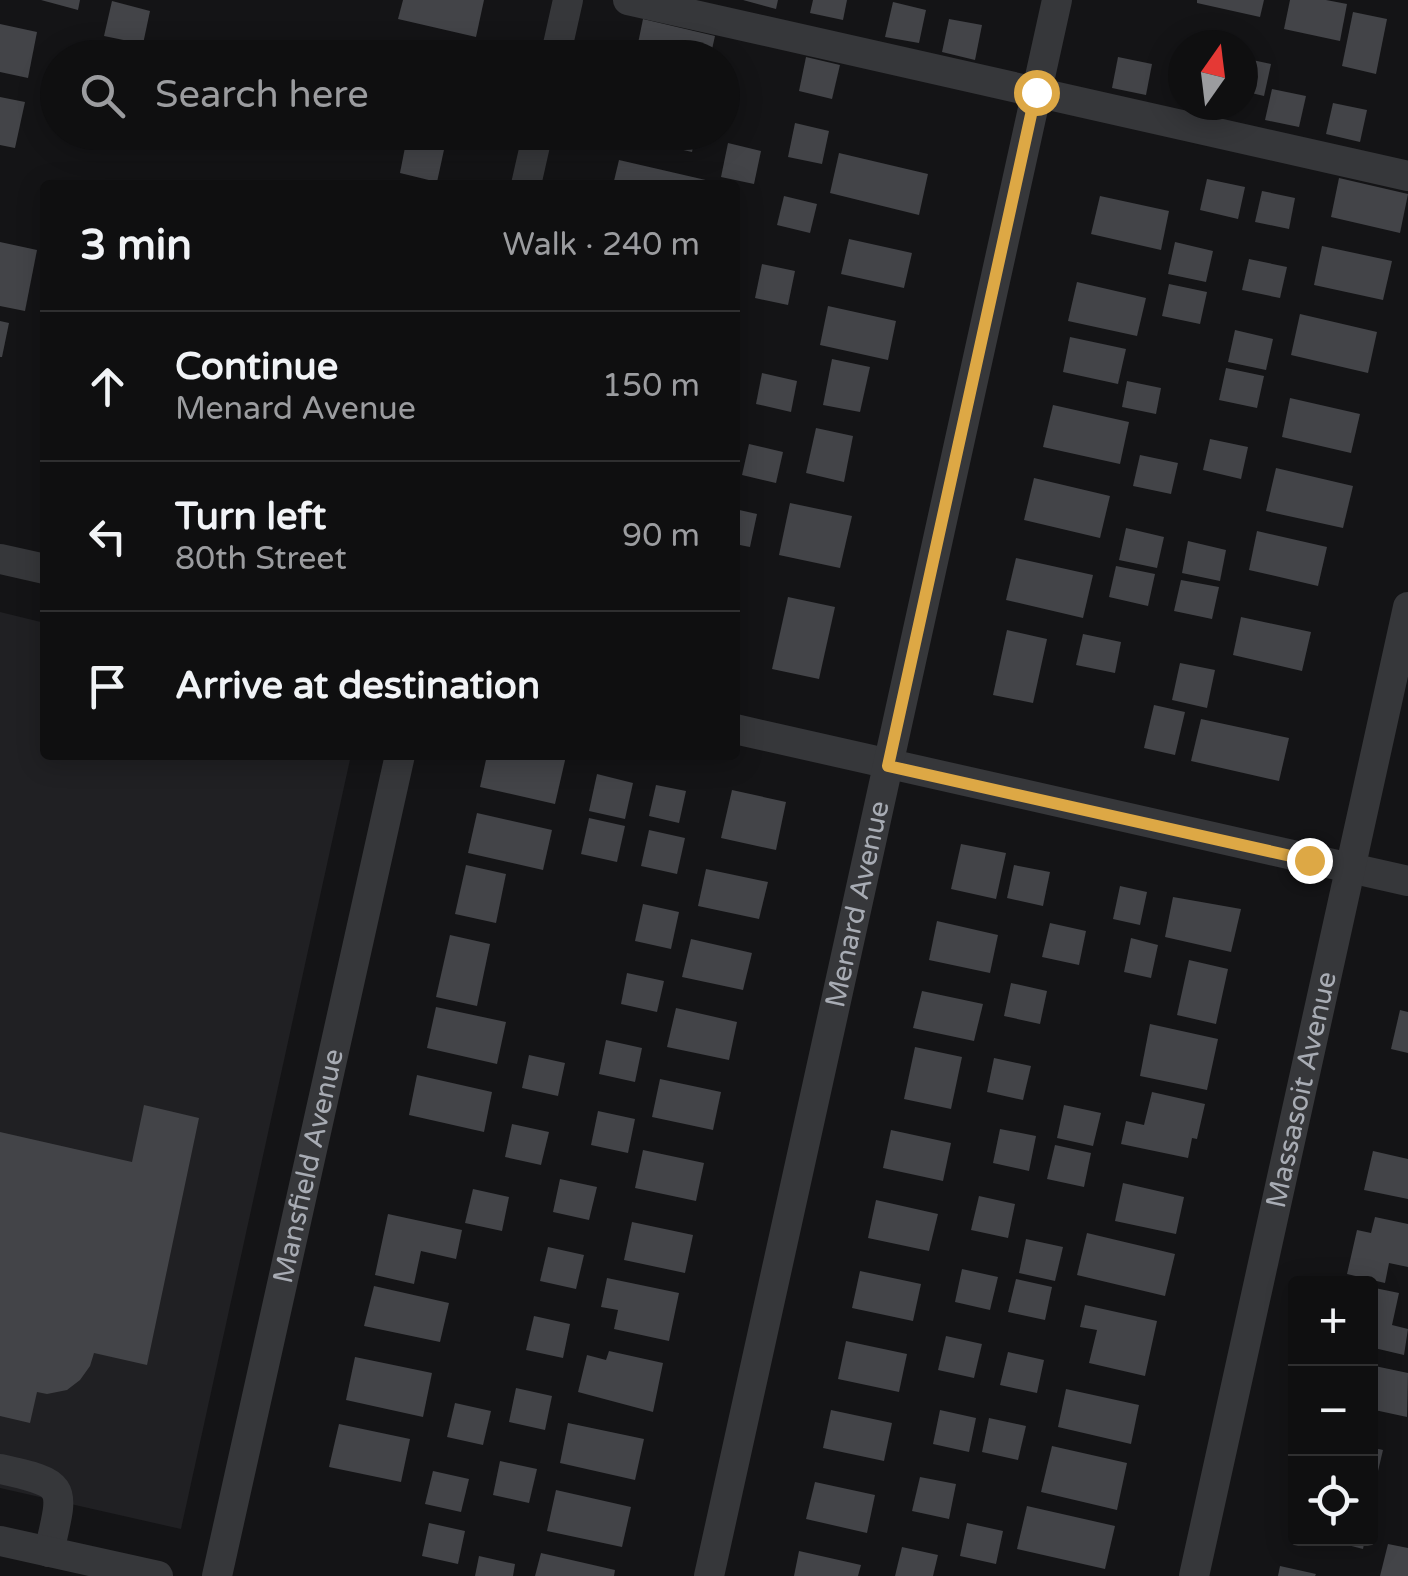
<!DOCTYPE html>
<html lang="en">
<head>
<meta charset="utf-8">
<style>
  :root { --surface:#0f0f10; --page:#1d1d1e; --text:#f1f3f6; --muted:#9b9c9f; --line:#2f2f30 }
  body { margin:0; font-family:"Varela Round",sans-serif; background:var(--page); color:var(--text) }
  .controls { position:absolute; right:30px; bottom:30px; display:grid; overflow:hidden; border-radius:10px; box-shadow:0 5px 25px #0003 }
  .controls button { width:90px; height:90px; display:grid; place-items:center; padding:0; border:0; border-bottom:2px solid var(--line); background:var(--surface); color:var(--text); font:50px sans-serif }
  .compass { position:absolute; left:1168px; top:30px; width:90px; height:90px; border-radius:50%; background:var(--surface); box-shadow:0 5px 25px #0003; rotate:14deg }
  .stop { position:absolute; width:30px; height:30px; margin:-22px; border:8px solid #dda845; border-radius:50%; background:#fff }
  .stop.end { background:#dda845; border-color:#fff; box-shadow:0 2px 10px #0008 }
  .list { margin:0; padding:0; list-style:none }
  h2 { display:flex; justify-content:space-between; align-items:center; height:130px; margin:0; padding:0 40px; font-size:42px }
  h2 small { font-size:32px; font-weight:400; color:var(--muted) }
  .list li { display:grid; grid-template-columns:65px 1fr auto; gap:30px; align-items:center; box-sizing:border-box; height:150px; padding:0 40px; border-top:2px solid var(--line) }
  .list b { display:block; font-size:38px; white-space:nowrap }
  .list p { margin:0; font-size:32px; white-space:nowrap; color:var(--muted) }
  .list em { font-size:32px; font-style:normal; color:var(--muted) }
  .icon { flex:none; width:55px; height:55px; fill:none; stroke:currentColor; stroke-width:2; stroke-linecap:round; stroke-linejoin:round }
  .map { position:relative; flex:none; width:1408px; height:1576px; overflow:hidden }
  .search { position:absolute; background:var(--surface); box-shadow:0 5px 25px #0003; left:40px; top:40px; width:700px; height:110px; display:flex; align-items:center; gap:25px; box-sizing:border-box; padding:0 35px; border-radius:55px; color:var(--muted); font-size:38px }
  .panel { position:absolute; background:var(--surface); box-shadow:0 5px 25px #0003; left:40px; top:180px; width:700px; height:580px; border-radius:10px }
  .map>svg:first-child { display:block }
  .built { fill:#202023 }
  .building { fill:#434448 }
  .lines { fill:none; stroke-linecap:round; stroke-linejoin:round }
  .minor { stroke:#36373a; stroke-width:30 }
  .route { stroke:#dda845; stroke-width:12 }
  .labels { text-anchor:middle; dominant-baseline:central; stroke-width:8; stroke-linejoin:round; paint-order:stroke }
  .street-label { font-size:28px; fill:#a8acb4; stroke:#0f0f11 }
</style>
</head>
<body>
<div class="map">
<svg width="1408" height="1576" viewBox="0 0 1408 1576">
  <rect width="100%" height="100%" fill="#141416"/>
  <path class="built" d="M0 612 45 623V755H351L181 1529 0 1488Z"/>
  <g class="building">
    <path d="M41 0H80L78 10Z"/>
    <path d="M403 0H484L476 37 398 19Z"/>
    <path d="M743 0H778L776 9Z"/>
    <path d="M813 0H847L843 20 810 13Z"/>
    <path d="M1197 0H1264L1260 17 1197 3Z"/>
    <path d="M1290 0H1326L1347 4 1340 41 1284 29Z"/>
    <path d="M112 1 150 11 143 44 104 36Z"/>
    <path d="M893 2 926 10 919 43 885 37Z"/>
    <path d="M1353 12 1387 19 1376 74 1342 66Z"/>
    <path d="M643 19 715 36 710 58H635Z"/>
    <path d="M949 19 982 25 975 60 942 52Z"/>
    <path d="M0 24 37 32 28 78 0 72Z"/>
    <path d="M394 44 445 56V58H391Z"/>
    <path d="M806 57 840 65 832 99 799 91Z"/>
    <path d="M1118 57 1152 64 1146 95 1112 88Z"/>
    <path d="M1243 58 1271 64 1264 96 1243 91Z"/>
    <path d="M1272 89 1306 96 1299 127 1265 120Z"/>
    <path d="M0 97 25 102 15 148 0 145Z"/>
    <path d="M1333 103 1367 110 1360 142 1326 134Z"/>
    <path d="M795 123 829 131 822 164 788 157Z"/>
    <path d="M408 132 447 136 437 182 400 173Z"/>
    <path d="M624 132H696L692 152 623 136Z"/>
    <path d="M728 143 761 151 754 184 721 177Z"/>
    <path d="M839 153 928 174 919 215 830 193Z"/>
    <path d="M619 160 710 181 709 185H613Z"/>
    <path d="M1339 178 1408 194 1400 233 1331 217Z"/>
    <path d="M1207 179 1245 187 1238 219 1200 210Z"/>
    <path d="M1262 191 1295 198 1289 229 1255 222Z"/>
    <path d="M784 196 817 204 810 233 777 225Z"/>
    <path d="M1100 196 1169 211 1161 250 1091 234Z"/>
    <path d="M849 239 912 253 904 288 841 274Z"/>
    <path d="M0 242 37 250 25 311 0 306Z"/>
    <path d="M1175 242 1213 251 1206 282 1168 274Z"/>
    <path d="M1322 246 1392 261 1383 300 1314 285Z"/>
    <path d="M1249 259 1287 267 1280 298 1242 290Z"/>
    <path d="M762 264 795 271 788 305 755 298Z"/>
    <path d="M1077 282 1146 298 1137 336 1068 321Z"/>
    <path d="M1169 284 1207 292 1200 324 1162 316Z"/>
    <path d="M828 306 896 321 888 360 820 345Z"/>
    <path d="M1300 314 1377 332 1368 373 1291 355Z"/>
    <path d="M0 321 9 323 2 357H0Z"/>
    <path d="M1235 330 1273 339 1266 370 1228 362Z"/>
    <path d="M1070 337 1126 349 1118 384 1063 372Z"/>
    <path d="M832 359 870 367 860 412 823 405Z"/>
    <path d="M1226 368 1264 376 1257 408 1219 400Z"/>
    <path d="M762 373 797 381 791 412 756 404Z"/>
    <path d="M1127 381 1161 388 1156 414 1122 407Z"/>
    <path d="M1290 398 1360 414 1351 453 1282 437Z"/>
    <path d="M1053 405 1129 422 1120 464 1043 447Z"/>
    <path d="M816 428 853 436 844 482 806 473Z"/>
    <path d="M1210 439 1248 447 1241 479 1203 470Z"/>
    <path d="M749 444 783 452 776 483 742 475Z"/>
    <path d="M1140 455 1178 463 1171 494 1133 486Z"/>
    <path d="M1276 468 1353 486 1343 528 1266 511Z"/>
    <path d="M1034 478 1110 496 1100 538 1024 520Z"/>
    <path d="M790 503 852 516 840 568 779 555Z"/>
    <path d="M735 509 757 514 750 547 735 544Z"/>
    <path d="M1126 528 1164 537 1157 568 1119 560Z"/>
    <path d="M1257 531 1327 547 1318 586 1249 570Z"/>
    <path d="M1188 541 1226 550 1220 581 1182 573Z"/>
    <path d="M1016 558 1093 575 1083 618 1006 600Z"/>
    <path d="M1116 566 1155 574 1148 606 1109 597Z"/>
    <path d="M1181 580 1219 587 1212 619 1174 611Z"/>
    <path d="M788 597 835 607 819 679 772 669Z"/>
    <path d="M1241 617 1311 632 1302 671 1233 655Z"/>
    <path d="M1007 630 1047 639 1033 703 993 695Z"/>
    <path d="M1083 634 1121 642 1115 673 1076 665Z"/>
    <path d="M1180 663 1215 670 1207 708 1172 700Z"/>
    <path d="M1154 705 1185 712 1175 755 1144 748Z"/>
    <path d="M1201 719 1289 738 1279 781 1191 761Z"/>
    <path d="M487 755 566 756 555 804 480 787Z"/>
    <path d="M597 774 633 783 625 819 589 811Z"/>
    <path d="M656 785 686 791 679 823 649 816Z"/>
    <path d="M732 790 786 802 776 850 721 838Z"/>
    <path d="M477 813 552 830 543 870 468 853Z"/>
    <path d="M589 818 625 826 617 862 581 854Z"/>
    <path d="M649 830 685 838 677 874 641 866Z"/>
    <path d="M961 844 1006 853 996 899 951 889Z"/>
    <path d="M466 865 506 874 496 923 455 914Z"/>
    <path d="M1014 865 1050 872 1043 906 1007 898Z"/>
    <path d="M706 869 768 882 759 919 698 906Z"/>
    <path d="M1120 886 1147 892 1140 925 1113 919Z"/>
    <path d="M1173 897 1241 909 1231 952 1165 937Z"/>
    <path d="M643 904 679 912 671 949 635 941Z"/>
    <path d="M937 921 998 935 990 973 929 960Z"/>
    <path d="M1050 923 1086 931 1079 965 1042 957Z"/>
    <path d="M450 935 490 944 477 1006 436 997Z"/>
    <path d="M1131 938 1158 945 1151 978 1124 972Z"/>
    <path d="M691 939 752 953 743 990 682 977Z"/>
    <path d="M1189 960 1228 969 1216 1024 1177 1015Z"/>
    <path d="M627 973 664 981 657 1012 621 1004Z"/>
    <path d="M1011 983 1047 991 1040 1024 1004 1016Z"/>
    <path d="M922 991 983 1004 974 1041 913 1028Z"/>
    <path d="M436 1007 506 1022 497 1064 427 1048Z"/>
    <path d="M676 1008 737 1022 729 1060 667 1047Z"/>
    <path d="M1400 1010 1408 1012V1053L1391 1049Z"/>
    <path d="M1150 1024 1218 1039 1207 1090 1140 1076Z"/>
    <path d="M606 1040 642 1048 635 1082 599 1074Z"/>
    <path d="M915 1047 962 1057 951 1109 904 1099Z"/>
    <path d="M529 1055 565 1063 558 1096 522 1088Z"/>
    <path d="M994 1058 1031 1066 1023 1100 987 1092Z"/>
    <path d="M417 1075 492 1092 484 1132 409 1115Z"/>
    <path d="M660 1079 721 1092 713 1130 652 1117Z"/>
    <path d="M1152 1092 1205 1104 1197 1139 1192 1138 1188 1158 1121 1144 1126 1121 1144 1125Z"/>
    <path d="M144 1105 199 1118 147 1365 94 1353 90 1366 80 1380 67 1390 47 1394 37 1392 30 1423 0 1416V1132L132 1162Z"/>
    <path d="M1064 1105 1101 1113 1093 1146 1057 1138Z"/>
    <path d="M598 1111 635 1119 628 1153 591 1145Z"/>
    <path d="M512 1124 549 1132 541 1165 505 1157Z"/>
    <path d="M1000 1129 1036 1136 1029 1171 993 1163Z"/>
    <path d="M891 1130 951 1143 943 1181 883 1168Z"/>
    <path d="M1055 1145 1091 1153 1084 1187 1047 1179Z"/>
    <path d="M643 1150 704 1163 696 1201 635 1188Z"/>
    <path d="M1373 1151 1408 1159V1199L1364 1190Z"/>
    <path d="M560 1179 597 1187 589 1220 553 1212Z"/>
    <path d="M1123 1183 1184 1197 1176 1234 1115 1221Z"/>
    <path d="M473 1189 509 1197 502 1231 465 1223Z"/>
    <path d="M979 1196 1015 1204 1008 1238 971 1230Z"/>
    <path d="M876 1200 938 1214 929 1251 868 1238Z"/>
    <path d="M388 1214 462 1230 456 1259 421 1251 414 1284 375 1275Z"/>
    <path d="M1375 1217 1408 1224V1267L1389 1263 1385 1283 1347 1274 1357 1230 1371 1233Z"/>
    <path d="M632 1222 693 1235 685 1273 624 1260Z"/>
    <path d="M1087 1233 1175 1254 1165 1296 1077 1275Z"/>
    <path d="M1026 1239 1063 1247 1055 1281 1019 1273Z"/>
    <path d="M548 1247 584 1255 576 1289 540 1281Z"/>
    <path d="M962 1269 998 1277 990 1310 955 1302Z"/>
    <path d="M860 1271 921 1284 913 1321 852 1308Z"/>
    <path d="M607 1278 679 1293 669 1341 614 1329 618 1310 601 1307Z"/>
    <path d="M1016 1279 1052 1287 1045 1320 1008 1312Z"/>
    <path d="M374 1286 449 1303 440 1342 364 1326Z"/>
    <path d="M1370 1287 1399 1293 1392 1325 1408 1329 1404 1355 1370 1347Z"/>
    <path d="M1085 1305 1157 1321 1145 1376 1089 1363 1097 1330 1080 1327Z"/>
    <path d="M534 1316 570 1324 563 1358 526 1350Z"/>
    <path d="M946 1336 982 1344 974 1378 938 1370Z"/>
    <path d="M846 1341 907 1354 899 1392 838 1379Z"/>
    <path d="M609 1351 663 1363 653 1412 578 1392 587 1355 606 1360Z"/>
    <path d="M1008 1352 1044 1360 1037 1393 1000 1385Z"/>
    <path d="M355 1357 432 1373 423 1417 346 1400Z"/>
    <path d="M1370 1365 1408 1373 1407 1417 1370 1409Z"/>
    <path d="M516 1388 552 1396 545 1430 509 1422Z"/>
    <path d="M1066 1389 1139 1405 1131 1444 1058 1427Z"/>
    <path d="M455 1403 491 1411 483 1445 447 1437Z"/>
    <path d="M831 1410 892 1423 884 1461 823 1448Z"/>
    <path d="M940 1410 976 1418 969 1452 933 1444Z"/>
    <path d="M989 1418 1026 1426 1018 1460 982 1452Z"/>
    <path d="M568 1423 644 1439 635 1480 560 1463Z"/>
    <path d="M339 1424 410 1439 401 1482 329 1467Z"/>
    <path d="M1052 1446 1127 1463 1117 1510 1041 1492Z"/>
    <path d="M1370 1447 1383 1450 1374 1488 1370 1487Z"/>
    <path d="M500 1461 537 1469 529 1503 493 1495Z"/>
    <path d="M433 1471 469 1479 461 1512 425 1504Z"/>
    <path d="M920 1477 956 1484 949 1519 912 1511Z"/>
    <path d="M815 1482 875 1495 867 1533 806 1519Z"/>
    <path d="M556 1490 631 1507 622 1547 547 1531Z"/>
    <path d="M1027 1506 1115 1526 1105 1569 1017 1549Z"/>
    <path d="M429 1523 465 1531 458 1564 422 1556Z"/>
    <path d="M967 1523 1003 1531 996 1564 960 1556Z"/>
    <path d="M1321 1538H1365L1363 1549Z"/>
    <path d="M1388 1544 1408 1548V1576H1380Z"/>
    <path d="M902 1547 938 1555 933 1576H895Z"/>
    <path d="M799 1551 861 1565 858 1576H794Z"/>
    <path d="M541 1553 615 1570 614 1576H535Z"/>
    <path d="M479 1556 515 1564 513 1576H475Z"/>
    <path d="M1280 1566 1316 1574 1315 1576H1278Z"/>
  </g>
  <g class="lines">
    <g class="minor">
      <path d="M628 0 1408 176"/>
      <path d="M555 58 568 0"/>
      <path d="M526 185 538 132"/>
      <path d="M0 559 45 569"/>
      <path d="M735 729 1408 881"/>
      <path d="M0 1469C69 1484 64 1486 49 1552"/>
      <path d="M0 1541 158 1576"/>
      <path id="s1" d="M217 1576 400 755"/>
      <path id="s2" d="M709 1576 1057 0"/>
      <path id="s3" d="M1194 1576 1408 607"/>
    </g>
  </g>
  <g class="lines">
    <path class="route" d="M1036 92 888 766 1309 860"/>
  </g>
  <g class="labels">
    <g class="street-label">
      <text stroke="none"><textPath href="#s2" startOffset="688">Menard Avenue</textPath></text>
      <text stroke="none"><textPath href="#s3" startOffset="498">Massasoit Avenue</textPath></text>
      <text stroke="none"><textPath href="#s1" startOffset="420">Mansfield Avenue</textPath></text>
    </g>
  </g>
</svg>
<div class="controls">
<button>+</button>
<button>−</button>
<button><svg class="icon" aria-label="locate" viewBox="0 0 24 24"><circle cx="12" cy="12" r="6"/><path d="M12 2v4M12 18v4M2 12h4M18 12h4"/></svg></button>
</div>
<svg class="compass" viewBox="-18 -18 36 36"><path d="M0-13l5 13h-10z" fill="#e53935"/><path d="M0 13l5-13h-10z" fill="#9b9c9f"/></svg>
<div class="stop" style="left:1036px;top:92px"></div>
<div class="stop end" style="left:1309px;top:860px"></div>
<div class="search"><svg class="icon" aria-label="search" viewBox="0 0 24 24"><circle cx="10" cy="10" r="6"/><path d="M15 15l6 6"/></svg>Search here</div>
<section class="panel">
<h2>3 min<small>Walk · 240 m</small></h2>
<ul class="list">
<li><svg class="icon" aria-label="ahead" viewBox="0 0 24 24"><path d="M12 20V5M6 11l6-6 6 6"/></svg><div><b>Continue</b><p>Menard Avenue</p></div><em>150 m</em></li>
<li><svg class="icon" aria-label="left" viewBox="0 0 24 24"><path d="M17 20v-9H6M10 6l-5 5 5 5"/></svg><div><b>Turn left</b><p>80th Street</p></div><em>90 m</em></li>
<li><svg class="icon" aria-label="arrive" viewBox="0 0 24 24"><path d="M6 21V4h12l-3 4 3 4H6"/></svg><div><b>Arrive at destination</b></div></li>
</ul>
</section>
</div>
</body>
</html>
